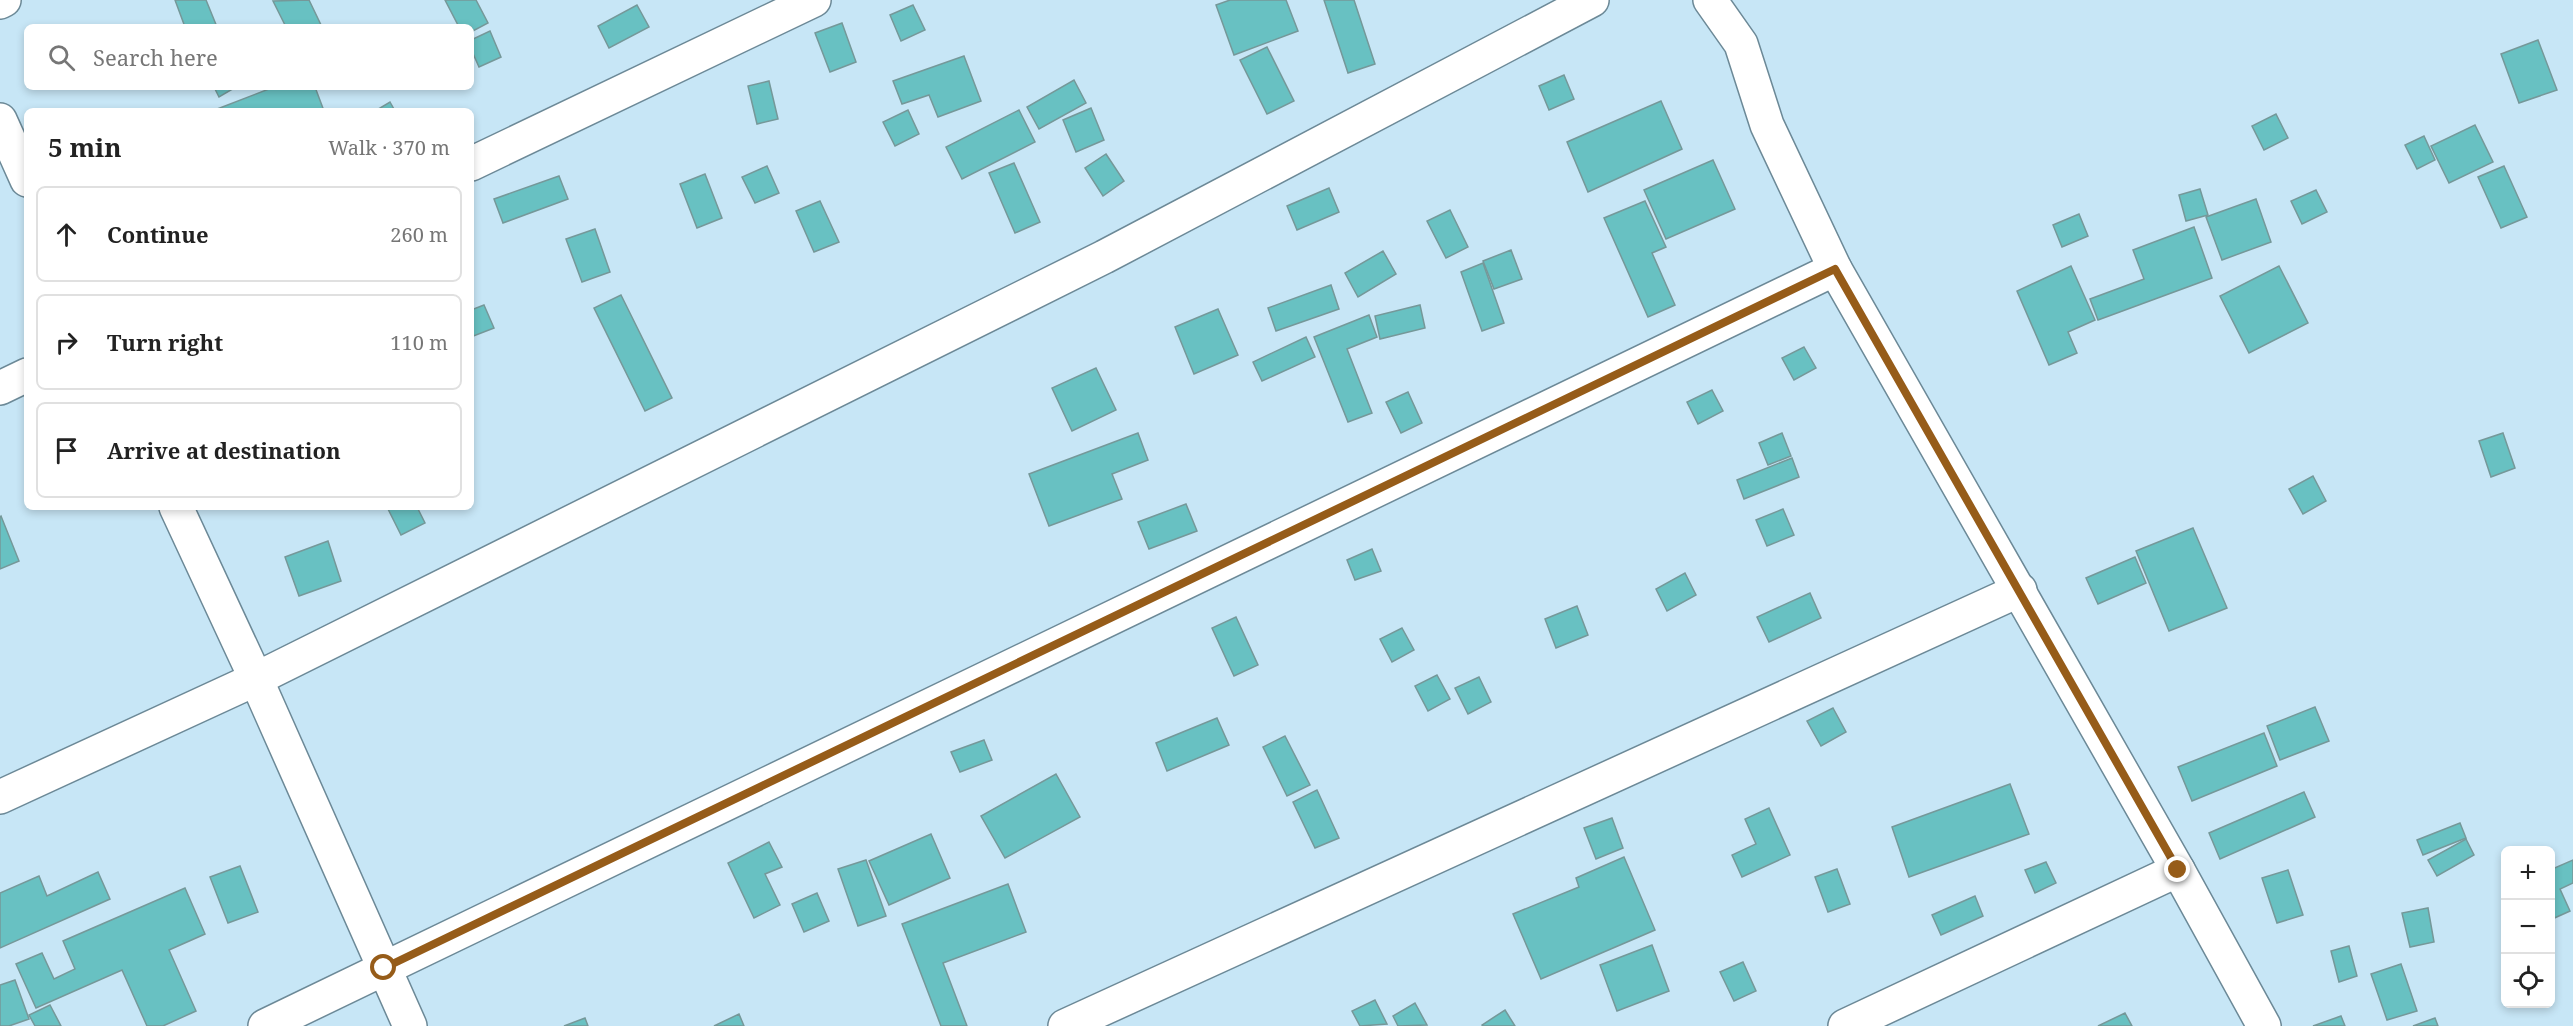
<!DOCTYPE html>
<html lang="en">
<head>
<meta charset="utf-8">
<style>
  :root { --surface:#fff; --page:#f6f6f6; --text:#222; --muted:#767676; --line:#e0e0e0 }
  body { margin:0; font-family:"Noto Serif",serif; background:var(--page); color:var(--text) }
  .controls { position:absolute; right:18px; bottom:18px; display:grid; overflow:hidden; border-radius:9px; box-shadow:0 3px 9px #0003 }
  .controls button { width:54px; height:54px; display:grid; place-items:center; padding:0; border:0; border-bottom:2px solid var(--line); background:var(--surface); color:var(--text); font:30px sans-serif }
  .stop { position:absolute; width:18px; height:18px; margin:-14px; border:4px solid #965c19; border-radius:50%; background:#fff }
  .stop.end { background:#965c19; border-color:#fff; box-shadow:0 2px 6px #0008 }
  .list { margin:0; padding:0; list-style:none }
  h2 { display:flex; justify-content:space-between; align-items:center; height:78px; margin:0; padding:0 24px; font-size:26px }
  h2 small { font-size:20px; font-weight:400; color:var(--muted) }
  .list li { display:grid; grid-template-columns:39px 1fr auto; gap:18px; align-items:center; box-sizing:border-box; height:96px; margin:0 12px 12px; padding:0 12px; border:2px solid var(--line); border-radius:9px }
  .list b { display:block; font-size:22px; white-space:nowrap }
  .list em { font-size:20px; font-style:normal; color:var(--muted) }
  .icon { flex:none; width:33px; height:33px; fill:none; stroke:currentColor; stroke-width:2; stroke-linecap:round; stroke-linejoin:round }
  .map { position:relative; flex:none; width:2573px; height:1026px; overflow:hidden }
  .search { position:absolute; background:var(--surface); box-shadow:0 3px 9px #0003; left:24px; top:24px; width:450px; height:66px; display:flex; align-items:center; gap:15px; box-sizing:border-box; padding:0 21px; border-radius:9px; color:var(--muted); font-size:22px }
  .panel { position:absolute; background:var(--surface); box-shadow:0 3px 9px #0003; left:24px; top:108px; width:450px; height:402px; border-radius:9px }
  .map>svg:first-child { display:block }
  .building { fill:#68c1c2; stroke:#759899; stroke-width:1.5 }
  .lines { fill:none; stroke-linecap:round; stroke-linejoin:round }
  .minor-casing { stroke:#6c8997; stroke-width:36 }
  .minor { stroke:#fff; stroke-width:33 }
  .route { stroke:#965c19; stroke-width:8 }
</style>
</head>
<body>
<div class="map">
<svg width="2573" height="1026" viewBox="0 0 2573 1026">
  <rect width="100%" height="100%" fill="#c7e6f6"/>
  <g class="building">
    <path d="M175 0H206L217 27H185Z"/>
    <path d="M309 0 322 27H286L273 1Z"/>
    <path d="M445 0H476L488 23 471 32V27H459Z"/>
    <path d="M1230 0H1286L1298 31 1234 55 1216 5Z"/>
    <path d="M1324 0H1354L1375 64 1348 73Z"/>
    <path d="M637 5 649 27 609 48 598 26Z"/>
    <path d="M913 5 925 30 901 41 890 15Z"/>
    <path d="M842 23 856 62 830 72 815 33Z"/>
    <path d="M490 31 501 57 479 67 471 49V40Z"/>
    <path d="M2538 40 2557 90 2519 103 2501 54Z"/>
    <path d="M1267 47 1294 101 1267 114 1240 60Z"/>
    <path d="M964 56 981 101 938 117 929 95 902 104 893 81Z"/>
    <path d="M1564 75 1574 99 1549 110 1539 86Z"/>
    <path d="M1074 80 1086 103 1039 129 1027 107Z"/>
    <path d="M769 81 778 119 757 124 748 86Z"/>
    <path d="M214 87H236L219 97Z"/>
    <path d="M274 87H315L324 111H212Z"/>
    <path d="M1661 101 1682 149 1588 192 1567 142Z"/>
    <path d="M390 102 395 111H375Z"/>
    <path d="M1091 108 1104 140 1076 152 1063 120Z"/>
    <path d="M908 110 919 134 895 146 883 122Z"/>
    <path d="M1019 110 1035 142 962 179 946 147Z"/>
    <path d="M2276 114 2288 138 2264 150 2252 126Z"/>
    <path d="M2475 125 2493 162 2449 183 2431 146Z"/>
    <path d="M2424 136 2435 160 2417 169 2405 145Z"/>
    <path d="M1106 154 1124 181 1103 196 1085 168Z"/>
    <path d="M1713 160 1735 209 1666 239 1644 190Z"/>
    <path d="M1014 163 1040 222 1015 233 989 173Z"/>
    <path d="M767 166 779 193 755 203 742 177Z"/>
    <path d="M2504 166 2527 217 2501 228 2478 177Z"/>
    <path d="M705 174 722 218 697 228 680 184Z"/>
    <path d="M559 176 568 199 503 223 494 199Z"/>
    <path d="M1329 188 1339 212 1297 230 1287 206Z"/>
    <path d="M2200 189 2208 215 2186 221 2179 195Z"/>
    <path d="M2316 190 2327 212 2302 224 2291 201Z"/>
    <path d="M2256 199 2271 242 2222 260 2206 217Z"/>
    <path d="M820 201 839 242 814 252 796 211Z"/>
    <path d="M1645 201 1666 247 1652 253 1675 305 1648 317 1604 218Z"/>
    <path d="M1450 210 1468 247 1446 258 1427 221Z"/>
    <path d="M2079 214 2088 236 2062 247 2053 225Z"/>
    <path d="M2194 227 2212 278 2098 320 2090 299 2144 279 2133 250Z"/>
    <path d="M595 229 610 272 582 282 566 239Z"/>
    <path d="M1511 250 1522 279 1494 289 1483 261Z"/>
    <path d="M1383 251 1396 274 1358 297 1345 273Z"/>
    <path d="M1483 263 1504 323 1482 331 1461 272Z"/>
    <path d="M2071 266 2095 320 2068 332 2077 353 2049 365 2017 291Z"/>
    <path d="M2279 266 2308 323 2249 353 2220 296Z"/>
    <path d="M1331 285 1339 309 1276 331 1268 308Z"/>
    <path d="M621 295 672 398 645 411 594 308Z"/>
    <path d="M484 305 494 328 471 337V310Z"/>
    <path d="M1420 305 1425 328 1380 339 1375 316Z"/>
    <path d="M1218 309 1238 355 1194 374 1175 327Z"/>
    <path d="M1369 315 1377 337 1347 349 1372 413 1348 422 1314 337Z"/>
    <path d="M1306 337 1315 357 1262 381 1253 362Z"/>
    <path d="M1804 347 1816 368 1794 380 1782 358Z"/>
    <path d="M1096 368 1116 410 1072 431 1052 388Z"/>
    <path d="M1712 390 1723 411 1698 424 1687 402Z"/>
    <path d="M1408 392 1422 423 1401 433 1386 402Z"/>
    <path d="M1138 433 1148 460 1112 474 1122 499 1049 526 1029 474Z"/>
    <path d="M1782 433 1791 456 1768 465 1759 443Z"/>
    <path d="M2503 433 2515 468 2491 477 2479 441Z"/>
    <path d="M1792 458 1799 477 1744 499 1737 480Z"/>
    <path d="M2313 476 2326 501 2303 514 2289 489Z"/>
    <path d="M1186 504 1197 531 1149 549 1138 522Z"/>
    <path d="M387 507H417L425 523 401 535Z"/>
    <path d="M1783 509 1794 535 1767 546 1756 520Z"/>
    <path d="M1 516 19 561 0 569V517Z"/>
    <path d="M2193 528 2227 608 2169 631 2136 551Z"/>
    <path d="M328 541 341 581 299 596 285 557Z"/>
    <path d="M1372 549 1381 571 1355 580 1347 560Z"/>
    <path d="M2135 557 2146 583 2098 604 2086 578Z"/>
    <path d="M1685 573 1696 595 1667 611 1656 589Z"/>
    <path d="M1810 593 1821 618 1769 642 1757 617Z"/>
    <path d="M1577 606 1588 635 1556 648 1545 619Z"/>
    <path d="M1236 617 1258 665 1234 676 1212 628Z"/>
    <path d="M1402 628 1414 650 1392 662 1380 639Z"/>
    <path d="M1437 675 1450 699 1428 711 1415 686Z"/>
    <path d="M1479 677 1491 702 1468 714 1455 688Z"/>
    <path d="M2315 707 2329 741 2280 760 2267 726Z"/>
    <path d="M1833 708 1846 732 1821 746 1807 721Z"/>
    <path d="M1217 718 1229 745 1167 771 1156 743Z"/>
    <path d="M2264 733 2277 766 2192 801 2178 767Z"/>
    <path d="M1285 736 1310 785 1287 796 1263 747Z"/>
    <path d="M984 740 992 760 960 772 951 752Z"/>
    <path d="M1056 774 1080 817 1005 858 981 816Z"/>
    <path d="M2010 784 2029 834 1909 877 1892 827Z"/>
    <path d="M1317 790 1339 838 1315 848 1293 802Z"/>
    <path d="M2304 792 2315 817 2220 859 2209 833Z"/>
    <path d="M1769 808 1790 855 1742 877 1732 855 1756 844 1745 819Z"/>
    <path d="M1612 818 1623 848 1596 859 1584 828Z"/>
    <path d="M2460 823 2466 838 2423 855 2417 840Z"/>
    <path d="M931 834 950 878 889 905 869 861Z"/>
    <path d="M2466 839 2474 855 2437 876 2428 860Z"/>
    <path d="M769 842 782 867 765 874 780 905 754 918 728 863Z"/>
    <path d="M1624 857 1655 930 1541 979 1513 914 1579 887 1576 878Z"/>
    <path d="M866 860 886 916 858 926 838 869Z"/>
    <path d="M2573 860V883L2560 889 2570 911 2550 920V870Z"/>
    <path d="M2046 862 2056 883 2035 893 2025 870Z"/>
    <path d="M240 866 258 912 228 923 210 877Z"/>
    <path d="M1837 869 1850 904 1828 912 1815 877Z"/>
    <path d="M2288 870 2303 915 2277 923 2262 878Z"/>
    <path d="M98 872 110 899 0 948V893L39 876 47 896Z"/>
    <path d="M1008 884 1026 932 943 963 967 1026H941L902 924Z"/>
    <path d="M185 888 205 934 169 950 196 1011 163 1026H147L122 970 36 1008 16 964 42 953 54 979 75 969 63 941Z"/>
    <path d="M817 893 829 921 804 932 792 904Z"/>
    <path d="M1975 896 1983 916 1941 935 1932 915Z"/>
    <path d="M2428 908 2434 942 2410 947 2402 913Z"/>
    <path d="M1652 945 1669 991 1617 1011 1600 965Z"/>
    <path d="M2349 946 2357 976 2339 982 2331 951Z"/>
    <path d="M1743 962 1756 991 1734 1001 1720 972Z"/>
    <path d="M2401 964 2417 1011 2387 1020 2371 974Z"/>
    <path d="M15 980 29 1019 9 1026H0V985Z"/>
    <path d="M1375 1000 1387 1024 1360 1026 1352 1011Z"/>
    <path d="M1415 1003 1427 1025 1398 1026 1393 1016Z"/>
    <path d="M50 1005 61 1026H35L29 1015Z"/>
    <path d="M1505 1010 1515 1026H1483L1482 1025Z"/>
    <path d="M2125 1013 2132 1026H2098Z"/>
    <path d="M739 1014 744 1026H714Z"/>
    <path d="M2341 1016 2345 1026H2313Z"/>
    <path d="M585 1018 588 1026H564Z"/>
    <path d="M2435 1018 2438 1026H2413Z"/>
  </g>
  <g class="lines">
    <g class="minor-casing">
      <g id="minor">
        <path d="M1710 0 1741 44 1767 125 1835 269 2178 870 2264 1026"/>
        <path d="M0 2 4 0"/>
        <path d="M0 120 27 180"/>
        <path d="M471 164 814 0"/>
        <path d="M0 388 27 375"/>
        <path d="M176 507 256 679 410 1026"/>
        <path d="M0 797 256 679 1104 257 1592 0"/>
        <path d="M265 1026 1835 269"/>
        <path d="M1065 1026 2020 590"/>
        <path d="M1845 1026 2178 870"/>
      </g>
    </g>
    <use href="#minor" class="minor"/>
  </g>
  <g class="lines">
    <path class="route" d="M384 968 1835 269 2178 870"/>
  </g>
</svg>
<div class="controls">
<button>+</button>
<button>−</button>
<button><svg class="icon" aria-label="locate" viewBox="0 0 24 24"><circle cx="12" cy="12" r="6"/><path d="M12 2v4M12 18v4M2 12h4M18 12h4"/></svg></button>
</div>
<div class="stop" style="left:384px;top:968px"></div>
<div class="stop end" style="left:2178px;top:870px"></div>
<div class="search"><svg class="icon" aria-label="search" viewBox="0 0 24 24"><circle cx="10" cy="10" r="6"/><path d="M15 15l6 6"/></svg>Search here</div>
<section class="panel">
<h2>5 min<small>Walk · 370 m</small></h2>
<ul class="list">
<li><svg class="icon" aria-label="ahead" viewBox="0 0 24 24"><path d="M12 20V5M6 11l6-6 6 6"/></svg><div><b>Continue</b></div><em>260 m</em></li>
<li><svg class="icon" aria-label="right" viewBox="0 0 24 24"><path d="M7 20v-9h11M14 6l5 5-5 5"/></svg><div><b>Turn right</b></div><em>110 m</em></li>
<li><svg class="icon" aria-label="arrive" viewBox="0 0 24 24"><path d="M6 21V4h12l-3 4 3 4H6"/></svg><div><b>Arrive at destination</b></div></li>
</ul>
</section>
</div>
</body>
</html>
